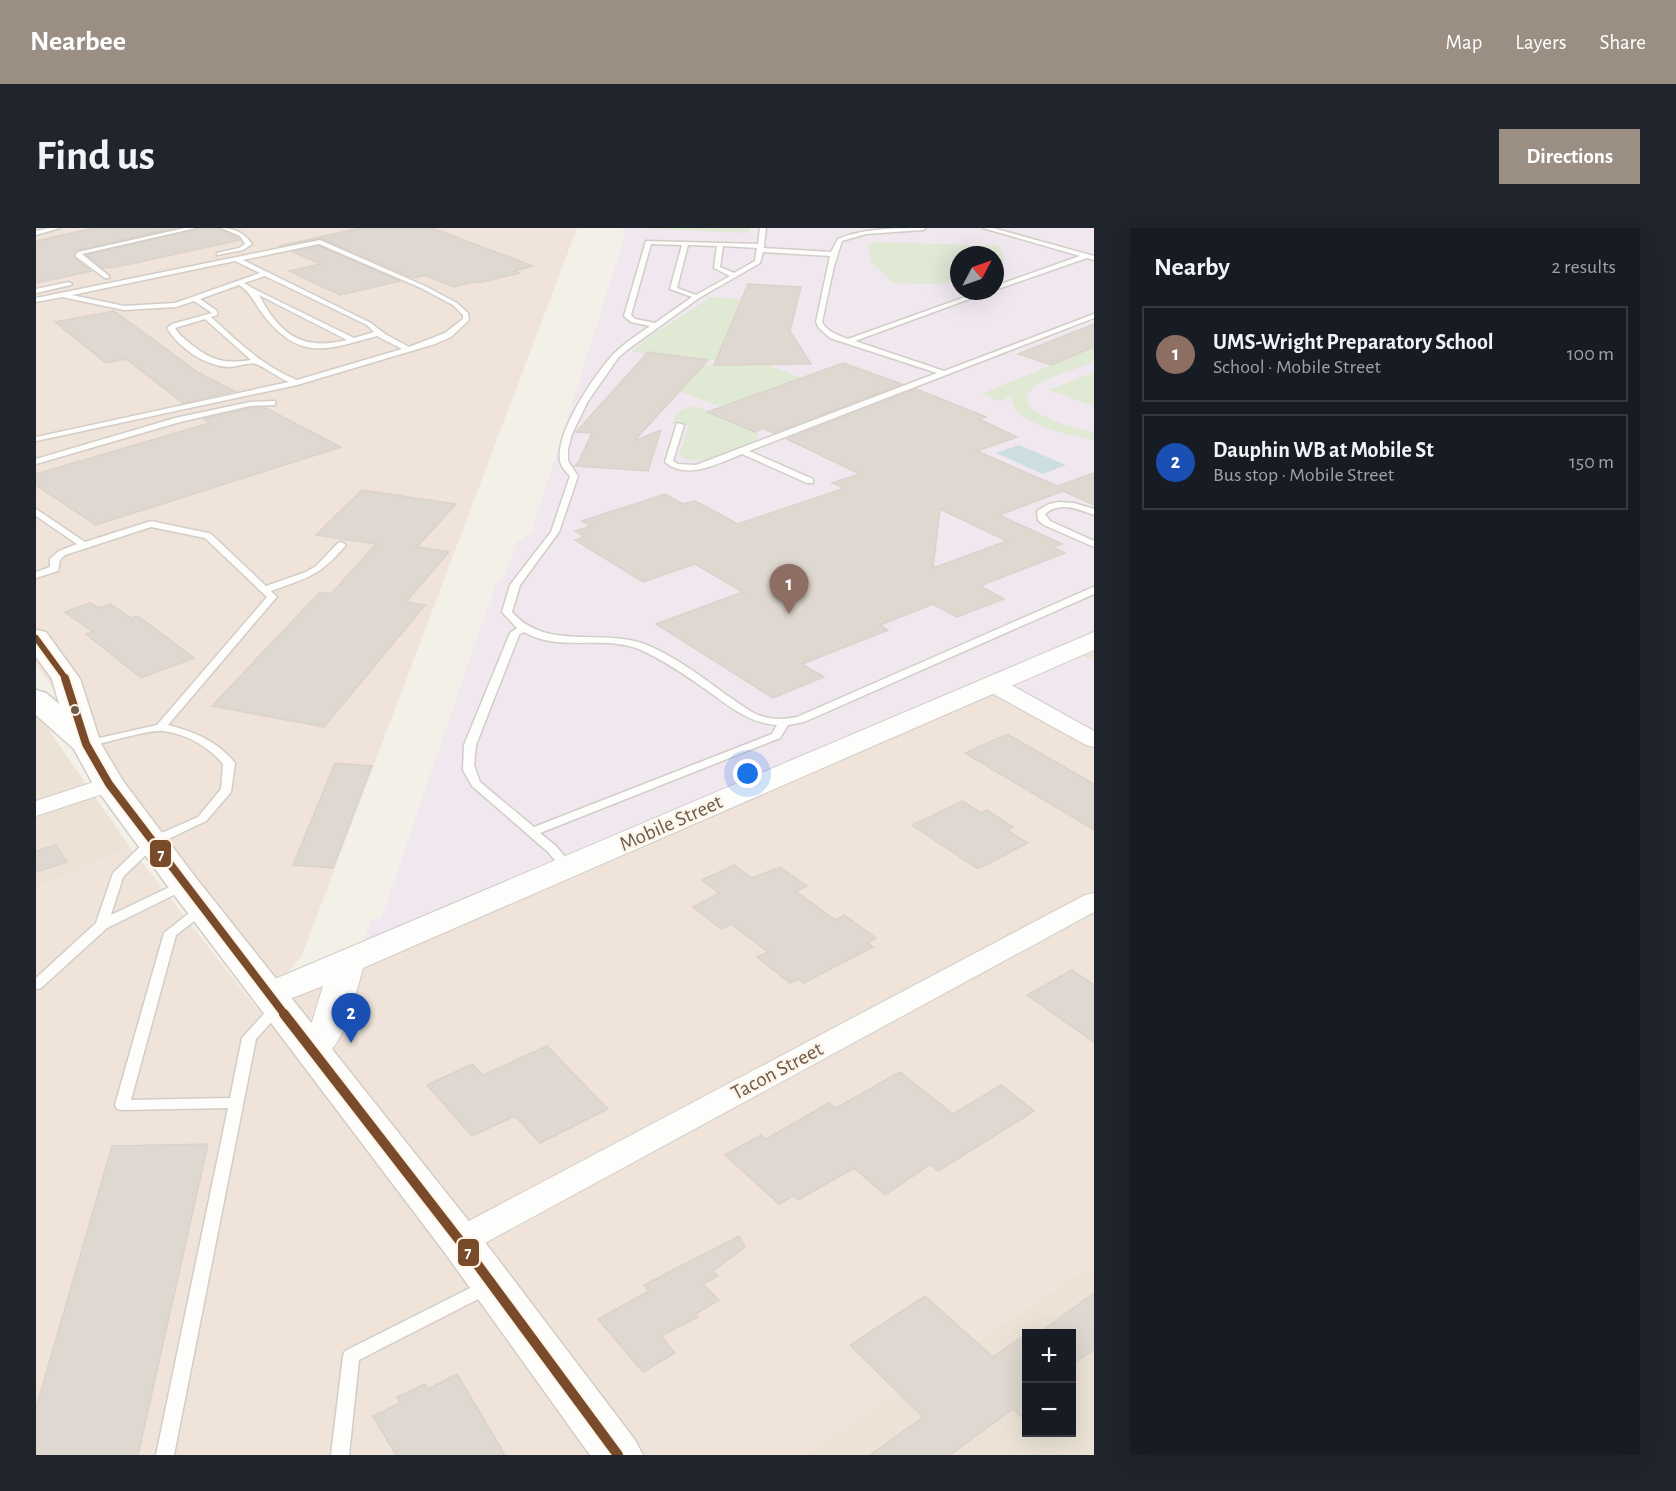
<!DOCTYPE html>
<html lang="en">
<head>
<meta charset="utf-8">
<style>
  :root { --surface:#171b24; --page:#20242c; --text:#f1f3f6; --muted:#9ea1a6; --line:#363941; --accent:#9b8e83 }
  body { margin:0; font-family:"Alegreya Sans",sans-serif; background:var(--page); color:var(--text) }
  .controls { position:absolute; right:18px; bottom:18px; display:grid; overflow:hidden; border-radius:0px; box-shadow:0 6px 24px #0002 }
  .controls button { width:54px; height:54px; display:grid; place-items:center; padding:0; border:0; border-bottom:2px solid var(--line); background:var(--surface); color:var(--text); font:30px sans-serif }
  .compass { position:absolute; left:914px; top:18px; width:54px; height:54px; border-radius:50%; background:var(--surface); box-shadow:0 6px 24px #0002; rotate:49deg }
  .you { position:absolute; left:712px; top:546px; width:21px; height:21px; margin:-15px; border:4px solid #fff; border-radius:50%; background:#1a73e8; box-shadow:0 0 0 9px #1a73e833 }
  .badge { display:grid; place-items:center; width:39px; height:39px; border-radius:50%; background:var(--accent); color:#fff; font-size:20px; font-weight:700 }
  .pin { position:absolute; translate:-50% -50px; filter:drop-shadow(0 2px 3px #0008) }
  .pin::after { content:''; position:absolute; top:32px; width:21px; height:18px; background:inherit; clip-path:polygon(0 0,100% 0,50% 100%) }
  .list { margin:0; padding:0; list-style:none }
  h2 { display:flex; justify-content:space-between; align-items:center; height:78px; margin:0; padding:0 24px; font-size:26px }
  h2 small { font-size:20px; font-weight:400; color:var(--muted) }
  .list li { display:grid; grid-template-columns:39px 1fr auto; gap:18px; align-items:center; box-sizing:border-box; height:96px; margin:0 12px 12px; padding:0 12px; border:2px solid var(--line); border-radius:0px }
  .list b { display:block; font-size:22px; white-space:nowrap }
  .list p { margin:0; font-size:20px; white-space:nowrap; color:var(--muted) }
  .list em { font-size:20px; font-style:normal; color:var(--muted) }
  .map { position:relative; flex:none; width:1058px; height:1227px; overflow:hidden; border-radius:0px }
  header { display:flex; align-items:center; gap:36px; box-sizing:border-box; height:84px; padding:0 30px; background:var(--accent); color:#fff }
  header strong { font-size:28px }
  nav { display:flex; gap:33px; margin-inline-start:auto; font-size:21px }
  .intro { display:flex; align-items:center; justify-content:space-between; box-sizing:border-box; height:144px; padding:0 36px }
  h1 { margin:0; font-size:42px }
  .button { padding:15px 27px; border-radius:0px; background:var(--accent); color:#fff; font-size:21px; font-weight:700 }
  main { display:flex; gap:36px; padding:0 36px }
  aside { flex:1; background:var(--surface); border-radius:0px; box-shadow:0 6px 24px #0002 }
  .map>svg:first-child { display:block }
  .residential { fill:#ece3d6; fill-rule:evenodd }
  .commercial { fill:#f0e3d9 }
  .education { fill:#f0e7ef; fill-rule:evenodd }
  .green { fill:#dfe9d4 }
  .water { fill:#ccdee2 }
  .building { fill:#dfd8d1; stroke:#dbd3cb; stroke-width:1.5; fill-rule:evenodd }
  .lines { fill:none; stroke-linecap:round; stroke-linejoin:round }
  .service-casing { stroke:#d2cdc7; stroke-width:3 }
  .minor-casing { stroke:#d2cdc7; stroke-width:2 }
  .tertiary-casing { stroke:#d2cdc7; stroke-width:2 }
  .secondary-casing { stroke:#d3cdc6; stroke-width:3 }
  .service { fill:#fdfdfc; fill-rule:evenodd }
  .minor { fill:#fdfdfc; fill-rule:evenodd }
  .tertiary { fill:#fdfdfc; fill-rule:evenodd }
  .secondary { fill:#fdfdfc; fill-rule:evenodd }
  .bus-1-far2-casing { stroke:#fcf5e8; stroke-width:10 }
  .bus-1-far1-casing { stroke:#fcf5e8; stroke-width:12 }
  .bus-1-casing { stroke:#fcf5e8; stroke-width:14 }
  .bus-1-far2 { stroke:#7a4b2a; stroke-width:6 }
  .bus-1-far1 { stroke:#7a4b2a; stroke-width:8 }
  .bus-1 { stroke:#7a4b2a; stroke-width:10 }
  .bus-dot { fill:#6c5a4d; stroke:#fcf5e8; stroke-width:2 }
  .labels { text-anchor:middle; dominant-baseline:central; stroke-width:4.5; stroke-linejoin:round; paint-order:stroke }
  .street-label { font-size:21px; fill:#6c5a4d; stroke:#fcf5e8 }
  .line-badge { stroke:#fcf5e8; stroke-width:2 }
  .badge-label { font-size:16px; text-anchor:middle; font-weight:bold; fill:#fff }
</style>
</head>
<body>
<header>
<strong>Nearbee</strong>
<nav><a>Map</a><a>Layers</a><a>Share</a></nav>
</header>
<div class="intro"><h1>Find us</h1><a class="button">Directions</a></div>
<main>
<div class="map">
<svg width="1058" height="1227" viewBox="0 0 1058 1227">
  <rect width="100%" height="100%" fill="#f3f0e8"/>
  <g class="residential">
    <path d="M0 484 94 619 0 660Z"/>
    <path d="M1048 1042 1058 1049V1227H768ZM990 1106H1036V1204H990Z"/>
  </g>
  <g class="commercial">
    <path d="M0 0H541L266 727 233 767 0 436Z"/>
    <path d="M1058 418V1049L1048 1042 768 1227H0V660L94 619 221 781Z"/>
  </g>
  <path class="education" d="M588 0H1058V418L1041 425 1058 434V502L955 446 325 716 337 690 345 691 460 355 468 348 482 313 495 306 589 7 587 4ZM923 27H959V63H923Z"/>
  <g class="green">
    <path d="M599 0H714L713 5Z"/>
    <path d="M840 14 963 18 969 32 959 41V27H923V53L897 56 856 55 836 34 832 16Z"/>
    <path d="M675 69 704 71 695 99 723 132H667L596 124 610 111Z"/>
    <path d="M1058 120V134C1041 141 1011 149 997 160 969 184 1045 202 1058 204V212C1036 208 976 197 975 168L964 173 945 166Z"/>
    <path d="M730 136 766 150 685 179 643 163 668 137Z"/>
    <path d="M1058 144V178L1013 162Z"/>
    <path d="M658 178 721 203 722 212C703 219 656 245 642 225L645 222 653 197 636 196 642 183Z"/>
  </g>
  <path class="water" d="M983 217 1030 237 1007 246 960 225Z"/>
  <g class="building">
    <path d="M58 0H139L42 22 38 30 55 43 0 55V13Z"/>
    <path d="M162 0H183L204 12 80 39 67 40 51 27Z"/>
    <path d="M325 0H396L497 38 478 43 483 45 442 55 438 54 417 59 389 47 377 50 285 10 243 18Z"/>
    <path d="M283 18 364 53 304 67 253 43 285 36 257 24Z"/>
    <path d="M712 56 765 59 754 103 775 136 678 137Z"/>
    <path d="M78 83 163 145 199 163 147 175 90 131 70 135 19 94Z"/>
    <path d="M1058 96V119L1015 137 982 126Z"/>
    <path d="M612 124 672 132 598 213 625 202 612 243 538 238 542 235 556 205 540 204Z"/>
    <path d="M807 135 866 156 738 205 727 200 719 204 671 184Z"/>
    <path d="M880 161 950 189 943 191 981 209 941 223 1021 258 1058 245V277L1027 263 963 287 1026 316 1017 319 1029 325 944 358 968 371 921 389 897 376 844 397 852 402 766 436 788 449 737 470 620 396 707 364 659 336 607 354 539 312 548 309 539 303 555 298 546 293 629 266 647 276 658 273 663 275 702 296 809 260 796 255 824 246 751 211ZM904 281 971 313 897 340Z"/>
    <path d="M214 180H230L305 219 60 297 0 257V246L174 195 168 191Z"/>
    <path d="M326 262 420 276 381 319 413 324 370 374 389 377 288 499 176 478 284 364 295 366 340 316 280 307Z"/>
    <path d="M54 375 62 380 74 376 95 390 102 388 158 430 105 450 50 406 57 404 29 384Z"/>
    <path d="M971 506 1058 556V602L929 525Z"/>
    <path d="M299 535 336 538 297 640 257 637Z"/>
    <path d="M926 573 945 585 951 582 977 599 971 602 992 615 942 641 876 597Z"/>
    <path d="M20 617 31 634 0 644V623Z"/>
    <path d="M698 637 716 650 744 639 771 658 760 663 799 692 808 687 840 710 832 715 837 719 768 755 762 751 754 755 721 729 732 724 695 696 685 701 657 679 683 665 666 652Z"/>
    <path d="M1036 742 1058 757V814L991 767Z"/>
    <path d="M511 818 572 881 504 915 479 888 436 908 391 857 436 836 447 847Z"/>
    <path d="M864 844 917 886 965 857 998 883 902 943 895 936 849 967 818 940 762 972 757 968 743 976 689 927 725 907 730 911 793 875 800 880Z"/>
    <path d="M172 916 102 1227H0V1180L76 918Z"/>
    <path d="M703 1008 709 1019 677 1043 682 1048 667 1056 683 1072 659 1086 662 1089 625 1108 639 1125 607 1144 562 1091 613 1063 608 1057Z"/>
    <path d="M1058 1065V1121L1035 1137V1106H1002Z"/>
    <path d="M889 1068 957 1129 990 1106V1193L977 1181 914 1227H834L887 1189 814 1117Z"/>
    <path d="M421 1146 469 1227H360L337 1188 364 1175 361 1169 389 1156 392 1161Z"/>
  </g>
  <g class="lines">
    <g class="service-casing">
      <g id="service">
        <path d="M13 0H24L0 7V3Z"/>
        <path d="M149 0H160L46 26 73 48V50H69L39 28 42 24Z"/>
        <path d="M185 0C199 0 208 5 216 16L207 22 181 27V25L203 20 209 16 204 8Z"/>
        <path d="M724 0H730L728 17 729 18 727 20 795 24 802 11C827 0 862 0 890 0L887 2 830 6 806 13 798 38 786 94C791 104 802 107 812 111L946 63H955L819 113 908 143 1058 86V90L713 223 777 251V255H771L706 226C683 235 651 253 629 234L641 195 648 197 637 233 642 236 660 237 901 145 794 110 783 100 780 94 794 28 727 24 724 35 663 70 591 122 582 130 552 173 536 206 532 221V233L542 248 523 304 484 357 476 384C511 424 566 399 611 417 639 429 665 448 689 466 699 472 709 481 720 486 733 492 747 492 761 489L1055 360 1058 359V366L768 494 752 497 744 510 504 605 520 618 538 640 536 643H528L512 624 436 558 427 542 428 517 474 405 481 400 466 384 474 357 515 304 534 248C530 244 525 238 524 233 519 204 563 138 584 120 593 112 604 105 614 98L595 94 588 88 610 13 722 16ZM615 16 646 17 634 61 656 69 619 95 599 91 595 87ZM652 17 681 18 678 40 694 48 660 67 641 60ZM687 18 721 20 719 33 698 45 684 39ZM488 404C523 425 568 406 605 422 629 433 651 448 672 463 694 479 713 495 741 497L736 506 498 599 444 554 438 537 440 517 483 407Z"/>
        <path d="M947 0H957L1058 28V32L1051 30 959 62V58L1044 28Z"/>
        <path d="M284 12 389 58 421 75 432 85 433 92 415 109 399 116 261 157 0 213V209L253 154C244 151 227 138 220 136 213 134 201 139 193 139 169 138 143 120 131 100L136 96 176 85 158 73 140 79 88 82 26 69 0 74V70ZM283 16 385 60 417 77 427 87V91L409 105 373 119 349 106 335 95 207 32ZM199 33 224 45 139 75 88 78 36 67ZM229 48 331 97 338 104 318 110 218 61 208 55ZM203 57C216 65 219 77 229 89 265 134 293 121 341 108L366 121 261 152C227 138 202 114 175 89L181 87V83L164 71ZM223 67 311 112C266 123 244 107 223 67ZM169 91 215 132C191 136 175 133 156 117 150 112 143 107 139 100Z"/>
        <path d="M33 54 36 56 35 57 0 65V61Z"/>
        <path d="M236 173H239V177L214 178 144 194 0 236V231L139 190 214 174Z"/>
        <path d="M1023 274 1038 275 1058 281V287C1041 281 1024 273 1009 286L1014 293 1058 313V319L1008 297 1002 292 1001 283 1013 276Z"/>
        <path d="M0 281 49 314 115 293 172 305 175 306 230 358 270 344 280 338 302 315 305 314 310 317C284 348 271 350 235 363L241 369 239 371 132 497C159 504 181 513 199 535L195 564 170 593 120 617 87 649 75 687 144 654H152L154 657 152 660 71 700 5 760 0 761V750L60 695 77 645 112 611 162 589 185 561 187 536C172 518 151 506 127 503 114 501 66 516 50 519L44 516 46 514 121 497 231 369 169 310 115 299 29 327 24 332 22 343 0 350V344L14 339V331L23 323 41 316 0 288Z"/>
        <path d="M166 677 172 681 170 684 140 707 95 872 194 870 206 810 236 777H246L248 780 220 811 138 1227H120L192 880 86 882 81 881 79 877 128 705 162 678Z"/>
        <path d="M452 1051 458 1053 460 1058 458 1063 323 1132 313 1227H295L307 1128 309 1123Z"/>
      </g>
    </g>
    <g class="minor-casing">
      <g id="minor">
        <path d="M958 450 966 452 1058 503V519L1050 517 950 462 947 457 950 452Z"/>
        <path d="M73 549 82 551 85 556 82 561 0 588V573Z"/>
        <path d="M1058 665V684L436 1022 424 1026 412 1022 407 1013 412 1004 1049 667Z"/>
      </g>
    </g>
    <g class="tertiary-casing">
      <path id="tertiary" d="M1058 404V422L327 740C320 764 306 832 276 833 272 834 266 831 262 830L257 821 276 794 287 758 233 779 220 775 215 767 220 759Z"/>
    </g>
    <g class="secondary-casing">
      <path id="secondary" d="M0 402 10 404 44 451 65 516 87 553 160 650 439 1001 599 1212 607 1227H554L409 1025 136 664 57 556 38 521 0 487V462L10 465 23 476 16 451 0 429Z"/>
    </g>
    <use href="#service" class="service"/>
    <use href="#minor" class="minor"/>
    <use href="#tertiary" class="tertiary"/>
    <use href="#secondary" class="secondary"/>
    <g class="bus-1-far2-casing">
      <path id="bus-1-far2" d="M0 410 30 451"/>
    </g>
    <g class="bus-1-far1-casing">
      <path id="bus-1-far1" d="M29 450 50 516 73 556 249 787"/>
    </g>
    <g class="bus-1-casing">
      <path id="bus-1" d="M248 786 424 1013 582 1227"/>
    </g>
    <use href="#bus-1-far2" class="bus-1-far2"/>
    <use href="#bus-1-far1" class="bus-1-far1"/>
    <use href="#bus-1" class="bus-1"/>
  </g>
  <circle class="bus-dot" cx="39" cy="482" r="5"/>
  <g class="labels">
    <g class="street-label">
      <text transform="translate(635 595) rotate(-24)">Mobile Street</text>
      <text transform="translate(741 843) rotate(-28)">Tacon Street</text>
    </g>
  </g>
  <g class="line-badge">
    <rect x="113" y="611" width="23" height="29" rx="6" fill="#7a4b2a"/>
    <rect x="421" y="1010" width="23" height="29" rx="6" fill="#7a4b2a"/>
  </g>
  <g class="badge-label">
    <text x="125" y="632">7</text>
    <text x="432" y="1030">7</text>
  </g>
</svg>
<div class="controls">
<button>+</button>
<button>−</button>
</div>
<svg class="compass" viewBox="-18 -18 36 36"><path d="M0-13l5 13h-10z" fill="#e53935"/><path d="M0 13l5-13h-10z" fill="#9ea1a6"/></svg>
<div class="you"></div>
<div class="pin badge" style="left:753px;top:386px;background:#8d6e63">1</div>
<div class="pin badge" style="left:315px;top:815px;background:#1a4fb4">2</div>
</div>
<aside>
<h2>Nearby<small>2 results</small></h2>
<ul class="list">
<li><span class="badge" style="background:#8d6e63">1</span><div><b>UMS-Wright Preparatory School</b><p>School · Mobile Street</p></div><em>100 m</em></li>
<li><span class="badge" style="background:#1a4fb4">2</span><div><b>Dauphin WB at Mobile St</b><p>Bus stop · Mobile Street</p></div><em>150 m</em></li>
</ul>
</aside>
</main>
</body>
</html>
